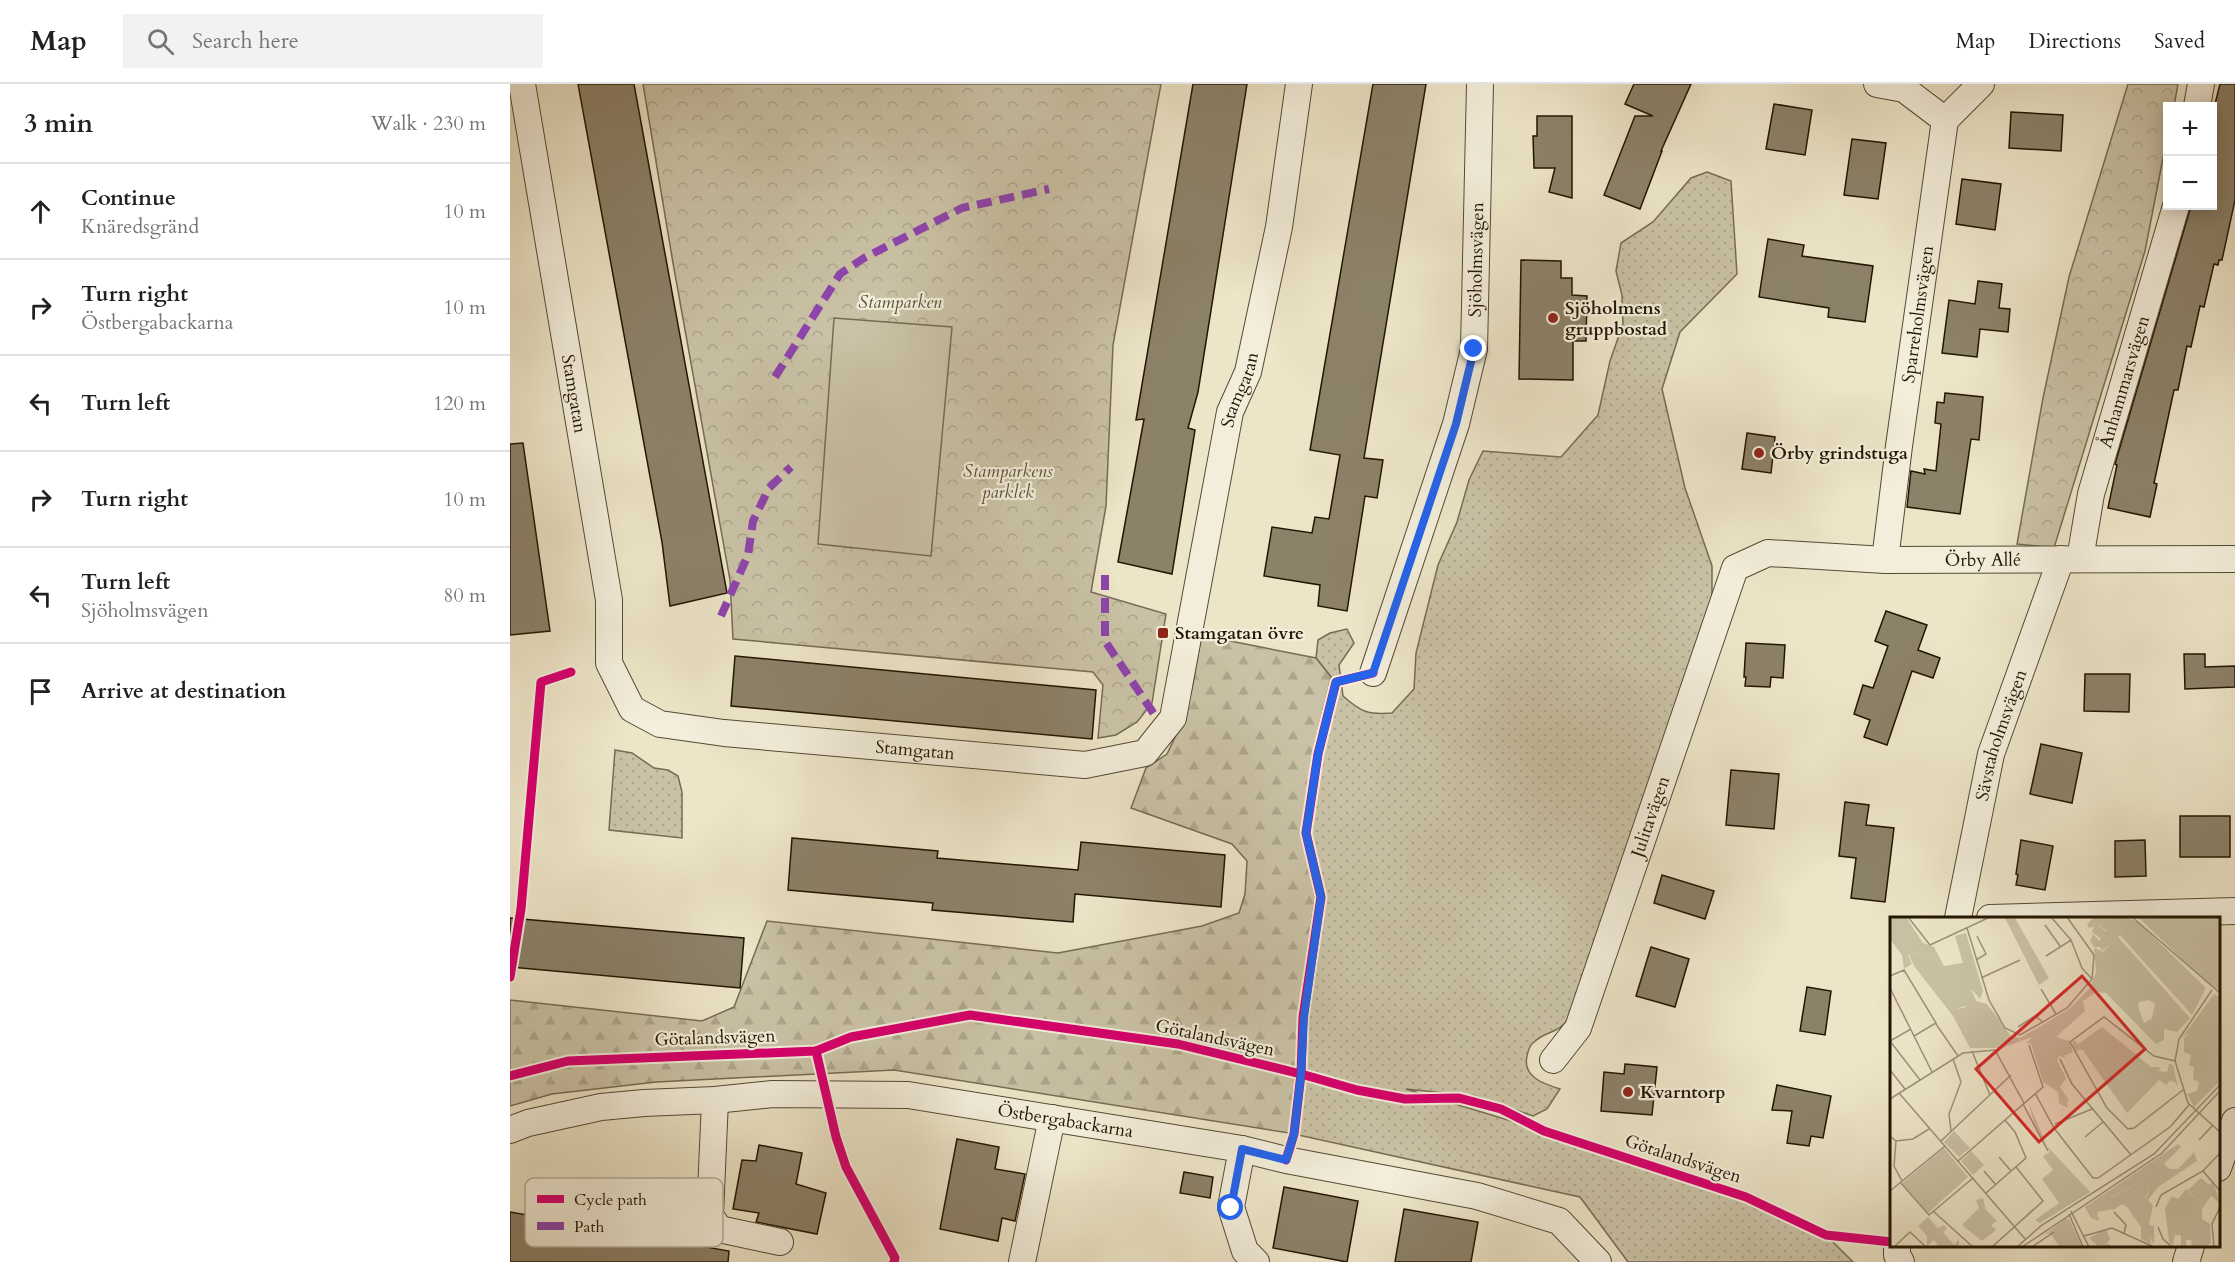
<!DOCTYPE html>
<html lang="en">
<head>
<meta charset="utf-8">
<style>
  :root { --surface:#fff; --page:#f2f2f2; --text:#202124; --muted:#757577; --line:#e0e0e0 }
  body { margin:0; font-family:Cardo,serif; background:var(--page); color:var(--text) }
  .controls { position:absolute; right:18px; top:18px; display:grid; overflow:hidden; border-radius:0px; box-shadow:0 3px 15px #0003 }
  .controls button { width:54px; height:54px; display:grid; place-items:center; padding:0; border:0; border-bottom:2px solid var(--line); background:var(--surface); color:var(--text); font:30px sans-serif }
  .stop { position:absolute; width:18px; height:18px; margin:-14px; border:4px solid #2563eb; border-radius:50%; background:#fff }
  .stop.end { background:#2563eb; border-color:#fff; box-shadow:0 2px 6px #0008 }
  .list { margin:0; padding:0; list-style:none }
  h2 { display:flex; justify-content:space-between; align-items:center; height:78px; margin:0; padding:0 24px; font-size:26px }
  h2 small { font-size:20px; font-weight:400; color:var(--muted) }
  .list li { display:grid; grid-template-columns:39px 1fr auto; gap:18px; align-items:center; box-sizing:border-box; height:96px; padding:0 24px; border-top:2px solid var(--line) }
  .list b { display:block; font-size:22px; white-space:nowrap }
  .list p { margin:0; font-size:20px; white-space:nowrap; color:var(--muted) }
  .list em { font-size:20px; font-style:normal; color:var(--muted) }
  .icon { flex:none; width:33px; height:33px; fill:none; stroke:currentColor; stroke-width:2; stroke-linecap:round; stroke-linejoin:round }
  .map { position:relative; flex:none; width:1725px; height:1178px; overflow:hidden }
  header { display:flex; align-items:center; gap:36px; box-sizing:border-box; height:84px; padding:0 30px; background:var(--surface); border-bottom:2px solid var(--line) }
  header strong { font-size:28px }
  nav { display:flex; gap:33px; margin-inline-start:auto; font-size:21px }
  .search { width:420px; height:54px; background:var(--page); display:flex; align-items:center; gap:15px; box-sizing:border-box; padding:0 21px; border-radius:0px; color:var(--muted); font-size:22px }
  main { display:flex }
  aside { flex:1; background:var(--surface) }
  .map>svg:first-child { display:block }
  .grass { fill:url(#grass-dots); stroke:#766c54; stroke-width:1.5 }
  .forest { fill:url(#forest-firs); stroke:#766c54; stroke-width:1.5 }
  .park { fill:url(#park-crowns); stroke:#766c54; stroke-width:1.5 }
  .garden { fill:#cac2a6; stroke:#766c54; stroke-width:1.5 }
  .building { fill:#8c8169; stroke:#221502; stroke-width:1.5 }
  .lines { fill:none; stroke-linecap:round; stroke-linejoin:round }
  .street-casing { stroke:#554934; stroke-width:28 }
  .street { stroke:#f3eedb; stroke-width:26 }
  .quiet { stroke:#8e44ad; stroke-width:8; stroke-dasharray:15 8; stroke-linecap:butt }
  .cycleway-casing { stroke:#f3eedb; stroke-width:13 }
  .cycleway { stroke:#d6006c; stroke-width:9 }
  .route { stroke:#2563eb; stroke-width:8 }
  .poi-dot { fill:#8f2418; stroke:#f3eedb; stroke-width:2 }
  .labels { text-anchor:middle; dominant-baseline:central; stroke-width:4.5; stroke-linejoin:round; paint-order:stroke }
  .street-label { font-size:18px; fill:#221502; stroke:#f3eedb }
  .park-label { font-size:18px; font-style:italic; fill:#5d523b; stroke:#f3eedb }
  .poi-label { font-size:18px; font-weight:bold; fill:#221502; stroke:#f3eedb; text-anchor:start }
  .inset-road { fill:none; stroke:#9c9279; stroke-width:1.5 }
  .view { fill:#d62828; fill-opacity:0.15; stroke:#d62828; stroke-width:3 }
  .inset-edge { fill:none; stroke:#221502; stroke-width:3 }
  .key { fill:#f3eedb; stroke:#b4ad9a; stroke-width:1.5 }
  .key-label { font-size:16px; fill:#221502 }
</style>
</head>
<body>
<header>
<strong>Map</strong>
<div class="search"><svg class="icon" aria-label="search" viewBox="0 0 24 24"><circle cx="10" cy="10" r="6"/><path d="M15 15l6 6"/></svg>Search here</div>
<nav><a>Map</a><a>Directions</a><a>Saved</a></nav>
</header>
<main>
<aside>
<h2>3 min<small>Walk · 230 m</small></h2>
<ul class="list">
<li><svg class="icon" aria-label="ahead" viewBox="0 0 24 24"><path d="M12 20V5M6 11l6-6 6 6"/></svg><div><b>Continue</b><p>Knäredsgränd</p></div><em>10 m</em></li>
<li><svg class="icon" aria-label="right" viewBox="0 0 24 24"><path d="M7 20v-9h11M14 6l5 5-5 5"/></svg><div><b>Turn right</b><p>Östbergabackarna</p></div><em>10 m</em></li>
<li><svg class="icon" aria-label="left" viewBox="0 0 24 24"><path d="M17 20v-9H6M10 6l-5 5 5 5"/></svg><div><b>Turn left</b></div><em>120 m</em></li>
<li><svg class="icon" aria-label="right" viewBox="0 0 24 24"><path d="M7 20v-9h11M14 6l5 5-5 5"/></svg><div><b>Turn right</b></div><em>10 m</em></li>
<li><svg class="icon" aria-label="left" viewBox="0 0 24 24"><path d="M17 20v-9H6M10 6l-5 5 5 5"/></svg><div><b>Turn left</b><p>Sjöholmsvägen</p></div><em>80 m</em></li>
<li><svg class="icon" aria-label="arrive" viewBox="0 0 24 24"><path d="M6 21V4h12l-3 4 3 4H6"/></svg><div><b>Arrive at destination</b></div></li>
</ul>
</aside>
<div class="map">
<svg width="1725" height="1178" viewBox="0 0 1725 1178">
  <defs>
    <pattern id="grass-dots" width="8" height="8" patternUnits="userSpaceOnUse" patternTransform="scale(1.5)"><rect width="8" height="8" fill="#cac2a6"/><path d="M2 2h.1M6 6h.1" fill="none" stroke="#ada68d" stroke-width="1.8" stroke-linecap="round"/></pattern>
    <pattern id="forest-firs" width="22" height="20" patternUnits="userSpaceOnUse" patternTransform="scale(1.5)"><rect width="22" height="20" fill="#cac2a6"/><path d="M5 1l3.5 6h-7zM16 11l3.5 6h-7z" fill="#ada68d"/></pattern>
    <pattern id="park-crowns" width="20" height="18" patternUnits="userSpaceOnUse" patternTransform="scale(1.5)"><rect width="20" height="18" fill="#cac2a6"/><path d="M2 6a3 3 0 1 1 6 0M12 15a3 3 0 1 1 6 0" fill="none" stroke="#ada68d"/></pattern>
  </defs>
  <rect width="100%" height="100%" fill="#ede5c8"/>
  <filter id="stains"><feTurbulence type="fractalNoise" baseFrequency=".00333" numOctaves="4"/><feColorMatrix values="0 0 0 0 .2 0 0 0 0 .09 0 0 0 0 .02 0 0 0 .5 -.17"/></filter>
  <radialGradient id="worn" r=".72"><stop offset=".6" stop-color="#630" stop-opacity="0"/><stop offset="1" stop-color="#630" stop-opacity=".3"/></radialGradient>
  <g class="grass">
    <path d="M1197 88 1221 97 1227 190 1170 248 1152 305 1175 404 1202 482V516L1061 932C1047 952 1037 945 1023 959 1019 962 1018 967 1017 972 1012 993 1034 1000 1050 1005L1037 1025 1023 1032 965 1012 896 1005 1034 1047 1236 1113 1316 1151 1343 1178H1118L1070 1113 779 1049 786 982 788 932 805 813 791 749 803 668 821 593 806 574 808 556 820 549 837 545 844 559 829 581 833 612C851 628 858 631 882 629L904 605 906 569 928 481 947 438 959 396 973 367 1051 373 1088 331 1100 277 1113 240 1112 211 1106 187 1111 159 1143 138 1181 94Z"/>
    <path d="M105 666 122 669 144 684 158 686 168 692 172 708V754L99 746Z"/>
  </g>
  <path class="forest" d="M692 548 710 555 806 574 821 593 803 668 791 749 805 813 788 932 786 979 779 1049 384 986 146 998 42 1010 0 1022V916L192 937 224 923 257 837 548 869 692 842 729 829 735 810 737 777 722 760 621 724 636 684 657 670 671 641 682 605Z"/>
  <g class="park">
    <path d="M133 0H651L603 261 596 422 581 508 656 530 642 619 627 638 606 651 588 654 593 601 583 588 223 555 220 496 163 179Z"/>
    <path d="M1618 0H1668L1664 22H1658L1657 54 1635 167 1544 464 1507 460 1533 314 1559 193Z"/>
  </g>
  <path class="garden" d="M324 234 442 243 421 472 308 460Z"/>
  <g class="building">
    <path d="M68 0H124L217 509 160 522 152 458Z"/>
    <path d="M683 0H737L688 308 678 344 685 346 662 490 608 478 634 335 626 336Z"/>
    <path d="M863 0H916L854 374 873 376 867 414 855 412 837 527 808 522 810 501 754 492 762 443 802 449 805 433 819 435 830 371 800 366Z"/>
    <path d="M1124 0H1181L1151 67H1152L1130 125 1094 111 1125 32H1143L1115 20Z"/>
    <path d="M1710 0H1725V116L1712 176H1709L1708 181 1704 180 1694 223 1690 222 1681 263 1677 262 1668 306H1664L1644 399 1647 400 1640 433 1598 424 1607 381 1605 380 1681 122H1702V32Z"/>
    <path d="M1264 20 1302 26 1295 71 1256 65Z"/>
    <path d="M1501 28 1553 31 1551 67 1499 64Z"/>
    <path d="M1027 32H1062V114L1039 108 1045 84H1024L1023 52H1027Z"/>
    <path d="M1342 55 1376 59 1368 115 1334 111Z"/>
    <path d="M1452 95 1491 100 1485 146 1446 140Z"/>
    <path d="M1258 155 1294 161 1292 172 1363 182 1355 238 1318 233 1319 224 1249 213Z"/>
    <path d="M1011 176 1051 177V194H1062V211L1077 212 1076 257H1063V296L1009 295Z"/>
    <path d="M1468 197 1492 200 1489 224 1500 225 1498 248 1470 245 1467 273 1432 269 1439 216 1465 220Z"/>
    <path d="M1435 309 1473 313 1469 356 1461 355 1450 430 1397 423 1401 387 1415 390 1414 385 1426 387 1431 340 1425 339 1427 318 1434 319Z"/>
    <path d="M1237 349 1265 353 1261 389 1232 385Z"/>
    <path d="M13 359 40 547 0 551V360Z"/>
    <path d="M1376 527 1417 541 1408 566 1430 574 1423 594 1402 587 1377 661 1354 653 1360 636 1344 630 1353 601 1363 604 1378 562 1365 557Z"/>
    <path d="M1236 559 1275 561 1273 594 1261 593 1260 603 1235 602 1236 593H1234Z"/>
    <path d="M1674 570H1695V583L1725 582V603L1675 605Z"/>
    <path d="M225 572 586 606 582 655 221 622Z"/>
    <path d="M1575 590H1620L1619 628 1574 627Z"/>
    <path d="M1531 660 1572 669 1562 719 1520 710Z"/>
    <path d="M1221 686 1269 690 1264 745 1216 741Z"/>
    <path d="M1335 718 1359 721 1356 741 1384 744 1375 818 1341 814 1346 774 1329 772Z"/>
    <rect x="1670" y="732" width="50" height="41"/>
    <path d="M282 754 428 767 427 774 568 786 571 758 715 771 711 823 565 810 563 838 422 826 423 819 278 806Z"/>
    <path d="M1511 756 1543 762 1535 806 1506 801 1508 791 1506 790Z"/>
    <path d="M1635 756 1636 792 1605 793V757Z"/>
    <path d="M1152 791 1204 807 1195 835 1144 819Z"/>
    <path d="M0 834 234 854 230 904 0 883Z"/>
    <path d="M1141 863 1179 875 1165 923 1126 912Z"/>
    <path d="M1297 903 1321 907 1315 951 1290 947Z"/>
    <path d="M1115 980 1147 983 1142 1031 1091 1027 1094 988 1114 990Z"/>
    <path d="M1267 1001 1321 1012 1313 1054 1301 1052 1299 1062 1277 1059 1282 1027 1262 1026Z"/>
    <path d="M447 1055 489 1063 485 1085 515 1090 505 1137 492 1134 488 1157 430 1145Z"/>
    <path d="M249 1061 292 1069 286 1100 316 1109 307 1150 246 1138 249 1129 223 1125 232 1076 246 1077Z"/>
    <path d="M674 1088 703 1093 700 1114 670 1109Z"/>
    <path d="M774 1103 848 1117 837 1178 763 1164Z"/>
    <path d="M894 1125 968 1138 961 1178H885Z"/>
    <path d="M0 1128 219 1167 218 1178H0Z"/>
  </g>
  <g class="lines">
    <g class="street-casing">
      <g id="street">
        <path id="s1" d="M12 0 99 516V579L122 625 150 640 214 649 575 681 635 669 663 634 720 328 738 288 769 143 789 0"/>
        <path d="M1367 0 1394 5 1435 36"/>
        <path d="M1687 22 1691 0"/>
        <path id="s2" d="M1570 475 1581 410 1666 122"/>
        <path id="s3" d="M1375 476 1389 362 1435 36 1471 0"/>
        <path id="s4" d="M863 589 946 340 964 265 970 0"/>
        <path id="s5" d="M1448 834 1481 670 1551 475"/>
        <path d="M1480 834 1725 827"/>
        <path id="s6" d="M1043 976 1068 944 1225 484 1258 469 1375 476 1725 475"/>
        <path d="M205 1016 200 1131 209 1145 270 1158"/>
        <path id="s7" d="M0 1046 18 1039 91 1023 134 1019 205 1016 263 1010 398 1011 732 1065 776 1076 967 1112 1049 1137 1088 1178"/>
        <path d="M732 1065 721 1123 735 1167 746 1178"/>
        <path d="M1708 1084 1725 1037"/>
        <path d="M1387 1162V1171L1391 1178"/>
        <path d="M512 1178 542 1034"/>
        <path d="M1676 1178 1681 1162"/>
      </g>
    </g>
    <use href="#street" class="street"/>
    <g class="quiet">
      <path d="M265 293 330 190 354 174 452 124 539 105"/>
      <path d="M595 491V557L644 630"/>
      <path d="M211 532 238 471 243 437 259 404 281 383"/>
    </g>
    <g class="cycleway-casing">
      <g id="cycleway">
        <path d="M0 893 11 825 31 598 61 588"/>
        <path d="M306 967 326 1053 336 1083 385 1174 384 1178"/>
        <path d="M0 992 58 977 306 967 341 953 460 931 668 960 791 990 847 1006 895 1015 949 1014 991 1025 1034 1047 1236 1113 1316 1151 1382 1158"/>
        <path d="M776 1076 784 1050 791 990 793 933 811 813 796 749 808 670 826 598 863 589"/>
      </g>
    </g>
    <use href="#cycleway" class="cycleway"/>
  </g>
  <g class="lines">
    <path class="route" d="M721 1124 732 1065 776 1076 784 1050 791 990 794 933 811 813 796 749 808 670 826 598 863 589 946 340 964 265"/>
  </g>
  <g class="poi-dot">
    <circle cx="1043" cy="234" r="6"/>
    <circle cx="1249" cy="369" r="6"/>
    <rect x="647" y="543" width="12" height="12" rx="3"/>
    <circle cx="1118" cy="1008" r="6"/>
  </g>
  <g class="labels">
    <g class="street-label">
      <text stroke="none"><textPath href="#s4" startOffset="429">Sjöholmsvägen</textPath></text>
      <text stroke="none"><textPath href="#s3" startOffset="248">Sparreholmsvägen</textPath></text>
      <text stroke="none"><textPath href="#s2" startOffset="183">Ånhammarsvägen</textPath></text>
      <text stroke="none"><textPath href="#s1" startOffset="1538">Stamgatan</textPath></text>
      <text stroke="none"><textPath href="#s1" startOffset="314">Stamgatan</textPath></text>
      <text stroke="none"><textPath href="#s6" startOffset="778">Örby Allé</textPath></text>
      <text stroke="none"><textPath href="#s5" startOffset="188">Sävstaholmsvägen</textPath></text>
      <text stroke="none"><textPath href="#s1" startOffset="926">Stamgatan</textPath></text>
      <text stroke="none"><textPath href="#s6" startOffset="264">Julitavägen</textPath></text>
      <text transform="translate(205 954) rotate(-2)">Götalandsvägen</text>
      <text transform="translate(705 954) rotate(12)">Götalandsvägen</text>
      <text stroke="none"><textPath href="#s7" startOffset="561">Östbergabackarna</textPath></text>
      <text transform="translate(1173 1075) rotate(18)">Götalandsvägen</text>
    </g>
    <g class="park-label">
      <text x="390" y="218">Stamparken</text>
      <text x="498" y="387">Stamparkens<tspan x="498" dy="21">parklek</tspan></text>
    </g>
    <g class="poi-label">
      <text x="1055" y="224">Sjöholmens<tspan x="1055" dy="21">gruppbostad</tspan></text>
      <text x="1261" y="369">Örby grindstuga</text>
      <text x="665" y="549">Stamgatan övre</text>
      <text x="1130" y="1008">Kvarntorp</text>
    </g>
  </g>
  <g transform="translate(1380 833)">
    <rect width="330" height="330" fill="#ede5c8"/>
    <path d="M204 0H235L248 5 316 71 302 98 230 18 212 34 210 30H204L200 24 203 17 209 24 217 14 208 8 199 11 197 7ZM31 35 45 63 67 83V92L76 90 82 74 86 84 97 87 121 119 130 121 151 109 176 141 169 139 167 143 176 161 170 170 178 182 177 191 169 186 168 175 153 165 141 127 137 126 142 120 112 131H80L63 99 24 49 19 38ZM324 77 330 80V102L309 107 291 122ZM262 256 274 261 259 272 255 281 261 327 251 322V310L237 290 220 281 254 264 255 258ZM38 300 48 311 54 308 57 312 53 315 64 328 69 322V330H49L44 323 37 329V319L28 309ZM175 302H179L192 330H170L160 316 154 318ZM216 312 220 322 217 326 223 330H216V324L215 330H209L199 321Z" fill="#cac2a6"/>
    <path d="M0 0H16L33 26 44 30 54 49 73 46 65 19 76 16 93 74 90 82 82 73 78 88 66 92 67 83 45 63 31 35 18 38 22 47 14 52 12 38 0 22ZM205 6 219 17 214 24 202 15ZM227 19 300 101 287 115 274 112V123L266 127 216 76 206 75 193 84 195 94 166 120 179 124 183 135 173 139 151 109 179 92 199 72 206 55 204 31 213 35ZM259 83 265 87 262 101 254 106 248 90 249 85ZM330 102V164L304 190 297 177 307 174 309 165 303 162 304 150 299 148 301 138 294 135V122L305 107ZM288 227 291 230 274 247 280 252H288L304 235 307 244 268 270 258 283 263 289 259 308 264 309V327L257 315 255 283 261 268 273 262 262 256 255 258 254 264 221 280 232 287 225 292 207 295 209 304 201 301 195 290ZM296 272 312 286V302L320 307 321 326 315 330H302L301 323H296V330H291V318H285L283 328 279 325 275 291 282 279 288 282Z" fill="#cac2a6" fill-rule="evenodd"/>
    <path d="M248 0H330V73L318 67ZM115 1H125L159 61 149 68ZM212 110 261 150H270L269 154 277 155 279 147 283 148 288 170 285 165 279 164 277 168 269 163 237 196 192 132 186 134 182 126 184 123 188 127ZM138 184 157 229 200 275 150 306 145 303 169 286 152 262 163 253 153 239 160 235 145 209ZM64 214 80 231 69 240 54 225ZM54 231 78 260 38 296 12 266ZM81 234 94 248 83 258 71 244ZM311 261 319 268 323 265 330 286 321 279 311 293 312 286 298 273ZM93 281 96 293 107 304 101 308 106 313 92 324 72 308 89 291 86 283Z" fill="#cac2a6"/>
    <path d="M87 89 103 118 109 127 103 120 105 125 99 122 85 130 68 99Z" fill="#cac2a6"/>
    <path class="inset-road" d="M18 0 40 28 100 0M161 0 181 23M242 0 330 76M155 8 170 29M77 11 99 83 115 111 130 118 177 91 202 62 204 38 177 0M156 39 181 23 192 51 202 62M86 43 96 37 87 19M0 59 14 53 46 106 24 119M91 61 130 43M0 71 42 155M151 72 166 97M322 73 289 122 285 144 298 186 330 215M46 107 68 139M128 110 145 99 153 105M0 124 30 163M0 124 21 112M82 134 100 178M170 142 182 167 241 238M285 144 264 139 214 100 180 125 217 191 238 212 244 211 293 173M0 153 15 172M9 176 136 323M145 176 164 211 203 261H208L280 210 299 188M0 182 73 136 105 133 134 186M133 187 158 234M165 207 202 192M61 214 59 197 71 165 63 142M0 219 6 224 23 222 39 212M195 220 213 205M309 223 323 208M6 224 4 249 12 264M51 224 121 158M109 240 121 254M68 244 153 170 139 128M94 254 106 268M313 254 330 274M10 265 39 298 83 261M0 274 55 229M96 276 136 241 125 215 115 203M266 290 271 278 313 254 330 236M43 294 83 330M181 294 199 330M224 295 236 308 234 316M179 297 193 330M268 310 273 322 282 330M194 319 222 311 264 330M4 330 20 315 36 330M102 330 153 284 126 250M127 330 152 308 264 237 330 168M132 330 272 236 329 175M142 330 164 315M324 330 322 307 330 290"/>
    <path class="view" d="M192 59 255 132 149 225 86 152Z"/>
    <rect width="330" height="330" class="inset-edge"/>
  </g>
  <rect x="15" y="1094" width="198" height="69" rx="9" class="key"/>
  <rect x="27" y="1111" width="27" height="8" fill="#d6006c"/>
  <rect x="27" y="1138" width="27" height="8" fill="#8e44ad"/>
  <g class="key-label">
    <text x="64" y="1121">Cycle path</text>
    <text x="64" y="1148">Path</text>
  </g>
  <rect width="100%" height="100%" filter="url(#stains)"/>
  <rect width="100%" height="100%" fill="url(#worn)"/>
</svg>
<div class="controls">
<button>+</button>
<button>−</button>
</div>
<div class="stop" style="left:721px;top:1124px"></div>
<div class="stop end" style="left:964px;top:265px"></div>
</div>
</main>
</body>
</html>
